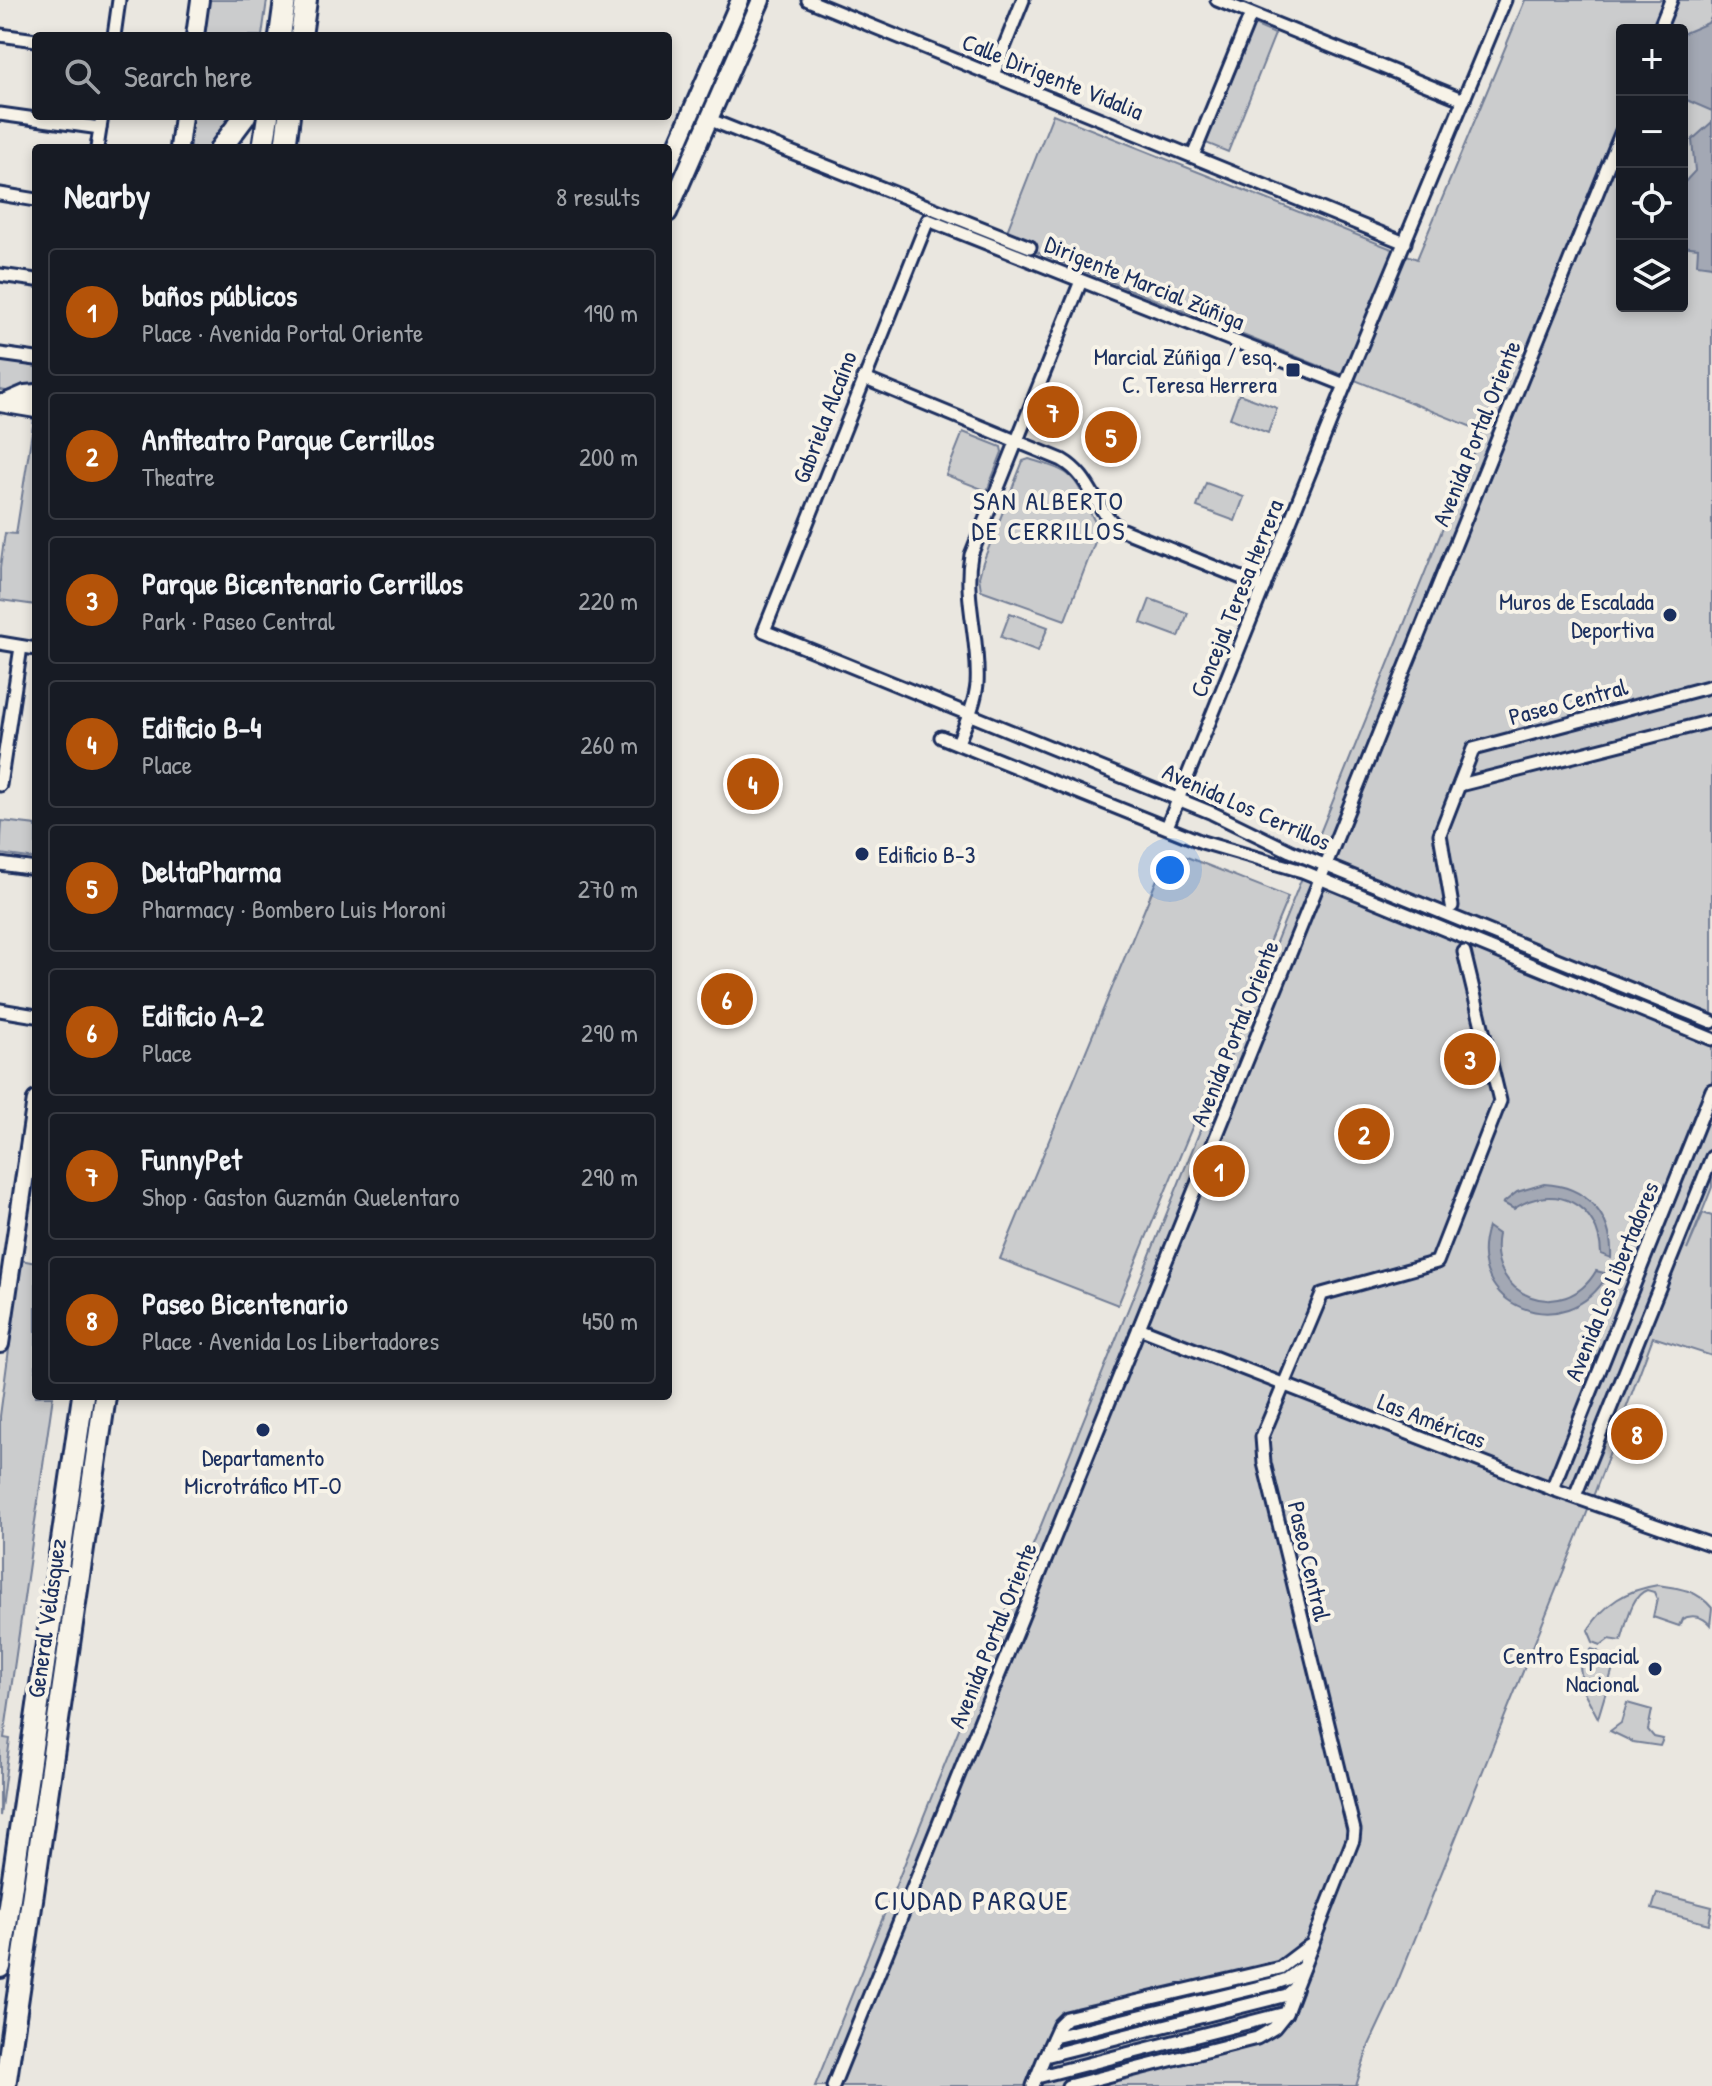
<!DOCTYPE html>
<html lang="en">
<head>
<meta charset="utf-8">
<style>
  :root { --surface:#171b24; --page:#20242c; --text:#f1f3f6; --muted:#9ea1a6; --line:#363941; --accent:#b45309 }
  body { margin:0; font-family:"Patrick Hand",sans-serif; background:var(--page); color:var(--text) }
  .controls { position:absolute; right:24px; top:24px; display:grid; overflow:hidden; border-radius:8px; box-shadow:0 4px 12px #0003 }
  .controls button { width:72px; height:72px; display:grid; place-items:center; padding:0; border:0; border-bottom:2px solid var(--line); background:var(--surface); color:var(--text); font:40px sans-serif }
  .you { position:absolute; left:1170px; top:870px; width:28px; height:28px; margin:-20px; border:6px solid #fff; border-radius:50%; background:#1a73e8; box-shadow:0 0 0 12px #1a73e833 }
  .badge { display:grid; place-items:center; width:52px; height:52px; border-radius:50%; background:var(--accent); color:#fff; font-size:26px; font-weight:700 }
  .pin { position:absolute; translate:-50% -50%; border:4px solid #fff; box-shadow:0 2px 8px #0006 }
  .list { margin:0; padding:0; list-style:none }
  h2 { display:flex; justify-content:space-between; align-items:center; height:104px; margin:0; padding:0 32px; font-size:34px }
  h2 small { font-size:26px; font-weight:400; color:var(--muted) }
  .list li { display:grid; grid-template-columns:52px 1fr auto; gap:24px; align-items:center; box-sizing:border-box; height:128px; margin:0 16px 16px; padding:0 16px; border:2px solid var(--line); border-radius:8px }
  .list b { display:block; font-size:30px; white-space:nowrap }
  .list p { margin:0; font-size:26px; white-space:nowrap; color:var(--muted) }
  .list em { font-size:26px; font-style:normal; color:var(--muted) }
  .icon { flex:none; width:44px; height:44px; fill:none; stroke:currentColor; stroke-width:2; stroke-linecap:round; stroke-linejoin:round }
  .map { position:relative; flex:none; width:1712px; height:2086px; overflow:hidden }
  .search { position:absolute; background:var(--surface); box-shadow:0 4px 12px #0003; left:32px; top:32px; width:640px; height:88px; display:flex; align-items:center; gap:20px; box-sizing:border-box; padding:0 28px; border-radius:8px; color:var(--muted); font-size:30px }
  .panel { position:absolute; background:var(--surface); box-shadow:0 4px 12px #0003; left:32px; top:144px; width:640px; height:1256px; border-radius:8px }
  .map>svg:first-child { display:block }
  .green { fill:#cbcccd; stroke:#737e96; stroke-width:2; fill-rule:evenodd }
  .water { fill:#a3a8b4; stroke:#6d7892; stroke-width:2 }
  .lines { fill:none; stroke-linecap:round; stroke-linejoin:round }
  .street-casing { stroke:#1b2f5e; stroke-width:17 }
  .secondary-casing { stroke:#1b2f5e; stroke-width:22 }
  .highway-casing { stroke:#1b2f5e; stroke-width:26 }
  .street { stroke:#f7f3e8; stroke-width:11 }
  .secondary { stroke:#f7f3e8; stroke-width:16 }
  .highway { stroke:#f7f3e8; stroke-width:20 }
  .poi-dot { fill:#1b2f5e; stroke:#f7f3e8; stroke-width:3 }
  .labels { text-anchor:middle; dominant-baseline:central; stroke-width:8; stroke-linejoin:round; paint-order:stroke }
  .street-label { font-size:24px; fill:#1b2f5e; stroke:#f7f3e8 }
  .poi-label { font-size:24px; fill:#1b2f5e; stroke:#f7f3e8; text-anchor:end }
  .neighbourhood-label { font-size:26px; letter-spacing:2px; fill:#1b2f5e; stroke:#f7f3e8 }
  .quarter-label { font-size:28px; letter-spacing:2px; fill:#1b2f5e; stroke:#f7f3e8 }
</style>
</head>
<body>
<div class="map">
<svg width="1712" height="2086" viewBox="0 0 1712 2086">
  <rect width="100%" height="100%" fill="#eae7e0"/>
  <filter id="ink" filterUnits="userSpaceOnUse"><feTurbulence type="fractalNoise" baseFrequency=".0125" numOctaves="2"/><feDisplacementMap in="SourceGraphic" scale="16" xChannelSelector="R" yChannelSelector="G"/><feConvolveMatrix kernelMatrix="1 2 1 2 8 2 1 2 1" color-interpolation-filters="sRGB"/></filter>
  <g filter="url(#ink)">
    <g class="green">
      <path d="M206 0H267L262 36H201Z"/>
      <path d="M1525 0H1712V1187L1687 1250 1703 1213 1712 1216V1356L1653 1337 1585 1518 1391 1998 1369 2045 1356 2086H815L1482 431 1004 239 1053 114 1417 259ZM1622 30H1682V306H1622Z"/>
      <path d="M1254 25 1275 34 1228 152 1206 143Z"/>
      <path d="M188 116H235L211 148H183Z"/>
      <path d="M0 360 36 365V390L18 393 0 390Z"/>
      <path d="M1239 394 1277 408 1268 433 1230 418Z"/>
      <path d="M34 419 36 420V605L0 600V568L5 533 16 534Z"/>
      <path d="M963 432 1001 447 1002 452 987 491 946 475Z"/>
      <path d="M1029 459C1041 463 1056 466 1066 473 1085 486 1086 513 1100 529L1065 620 981 590 979 577 983 562 1023 461Z"/>
      <path d="M1206 483 1244 497 1235 521 1197 507Z"/>
      <path d="M1150 599 1188 613 1179 637 1141 623Z"/>
      <path d="M1010 613 1048 627 1038 651 1001 637Z"/>
      <path d="M2 821 36 825V859L0 854Z"/>
      <path d="M1169 850 1288 897 1118 1305 1000 1259Z"/>
      <path d="M21 1260 36 1263V1396H53L4 1738 10 1739 0 1816V1416Z"/>
      <path d="M1658 1585C1680 1588 1697 1590 1712 1608L1710 1625C1703 1616 1692 1614 1682 1619L1679 1626 1653 1617 1657 1599 1654 1592 1647 1590C1630 1596 1627 1624 1621 1641L1609 1639 1601 1645 1593 1642 1588 1630C1605 1603 1626 1590 1658 1585Z"/>
      <path d="M1591 1649 1598 1651 1603 1662 1613 1668 1598 1718 1583 1690 1579 1659 1587 1655Z"/>
      <path d="M1627 1703 1652 1710 1648 1730 1654 1737 1663 1739 1660 1746 1633 1742 1610 1731 1621 1723Z"/>
      <path d="M1657 1893 1712 1907 1709 1924 1652 1909Z"/>
    </g>
    <g class="water">
      <path d="M1712 16V111L1682 98V34L1708 23Z"/>
      <path d="M1712 122V266L1697 264 1698 248 1682 246V185L1695 171 1692 140Z"/>
      <path d="M1544 1184C1587 1186 1613 1216 1611 1258L1601 1254C1600 1205 1555 1181 1514 1209L1503 1203 1517 1192Z"/>
      <path d="M1488 1227 1498 1234C1486 1297 1564 1326 1596 1271L1608 1274C1566 1348 1462 1306 1488 1227Z"/>
    </g>
    <g class="lines">
      <g class="street-casing">
        <g id="street">
          <path d="M808 0 1405 243"/>
          <path d="M1217 0 1464 100"/>
          <path d="M1659 30 1671 0"/>
          <path d="M0 35 36 40"/>
          <path d="M114 36 119 0"/>
          <path d="M993 75 1023 0"/>
          <path d="M0 114 100 128"/>
          <path d="M708 119 1030 247"/>
          <path d="M97 148 102 116"/>
          <path d="M1193 156 1251 14"/>
          <path d="M0 194 36 200"/>
          <path d="M0 275 36 280"/>
          <path d="M0 354 36 359"/>
          <path d="M863 378 1062 460C1093 478 1093 509 1120 529L1264 587"/>
          <path d="M1345 385 928 220 764 631 1212 813 1290 851 1712 1022"/>
          <path d="M0 643 36 649"/>
          <path d="M941 737 1202 842 1302 871 1712 1039"/>
          <path d="M958 743C965 724 975 705 977 684 980 641 963 598 971 555L1081 281"/>
          <path d="M0 785 21 647"/>
          <path d="M1460 785 1712 721"/>
          <path d="M1167 827 1345 385 1505 0"/>
          <path d="M0 864 36 869"/>
          <path d="M1452 906 1440 834 1473 749 1712 686"/>
          <path d="M0 1010 36 1016"/>
          <path d="M1139 1328 1552 1489 1712 1545"/>
          <path d="M1552 1489 1712 1090"/>
          <path d="M1575 1496 1712 1157"/>
          <path d="M1054 2037 1276 1983 1287 1979 1303 1967"/>
          <path d="M1045 2056 1059 2025 1066 2018 1280 1968 1309 1946"/>
          <path d="M1037 2077 1286 2013 1295 1989"/>
          <path d="M833 2086 1622 131"/>
          <path d="M1033 2086 1045 2056 1287 1995 1295 1988 1353 1840 1354 1830 1264 1463 1262 1437 1322 1294 1437 1262 1500 1101 1464 952"/>
          <path d="M1068 2086 1257 2038 1274 2028 1286 2013"/>
        </g>
      </g>
      <g class="secondary-casing">
        <g id="secondary">
          <path d="M195 36 200 0"/>
          <path d="M179 148 183 116"/>
          <path d="M668 166 740 0"/>
          <path d="M668 213 761 0"/>
          <path d="M0 403 36 409"/>
          <path d="M4 403 25 394 36 393"/>
          <path d="M0 1344 36 1100"/>
        </g>
      </g>
      <g class="highway-casing">
        <g id="highway">
          <path d="M280 36 285 0"/>
          <path d="M301 36 306 0"/>
          <path d="M221 148 245 116"/>
          <path d="M263 148 268 116"/>
          <path d="M285 148 289 116"/>
          <path d="M0 1967 83 1396"/>
          <path d="M5 2086 105 1396"/>
        </g>
      </g>
      <use href="#street" class="street"/>
      <use href="#secondary" class="secondary"/>
      <use href="#highway" class="highway"/>
    </g>
  </g>
  <g class="poi-dot">
    <rect x="1285" y="362" width="16" height="16" rx="4"/>
    <circle cx="1670" cy="615" r="8"/>
    <circle cx="862" cy="854" r="8"/>
    <circle cx="263" cy="1430" r="8"/>
    <circle cx="1655" cy="1669" r="8"/>
  </g>
  <g class="labels">
    <g class="street-label">
      <text transform="translate(1053 76) rotate(22)">Calle Dirigente Vidalia</text>
      <text transform="translate(1145 282) rotate(22)">Dirigente Marcial Zúñiga</text>
      <text transform="translate(824 417) rotate(-69)">Gabriela Alcaíno</text>
      <text transform="translate(1476 433) rotate(-68)">Avenida Portal Oriente</text>
      <text transform="translate(1236 598) rotate(-68)">Concejal Teresa Herrera</text>
      <text transform="translate(1568 701) rotate(-15)">Paseo Central</text>
      <text transform="translate(1247 806) rotate(24)">Avenida Los Cerrillos</text>
      <text transform="translate(1234 1033) rotate(-68)">Avenida Portal Oriente</text>
      <text transform="translate(1611 1281) rotate(-68)">Avenida Los Libertadores</text>
      <text transform="translate(1432 1420) rotate(21)">Las Américas</text>
      <text transform="translate(1310 1561) rotate(77)">Paseo Central</text>
      <text transform="translate(46 1618) rotate(-82)">General Velásquez</text>
      <text transform="translate(992 1635) rotate(-68)">Avenida Portal Oriente</text>
    </g>
    <g class="poi-label">
      <text x="1277" y="356">Marcial Zúñiga / esq.<tspan x="1277" dy="28">C. Teresa Herrera</tspan></text>
      <text x="1654" y="601">Muros de Escalada<tspan x="1654" dy="28">Deportiva</tspan></text>
      <text x="878" y="854" text-anchor="start">Edificio B-3</text>
      <text x="263" y="1457" text-anchor="middle">Departamento<tspan x="263" dy="28">Microtráfico MT-O</tspan></text>
      <text x="1639" y="1655">Centro Espacial<tspan x="1639" dy="28">Nacional</tspan></text>
    </g>
    <g class="neighbourhood-label">
      <text x="1049" y="500">SAN ALBERTO<tspan x="1049" dy="30">DE CERRILLOS</tspan></text>
    </g>
    <g class="quarter-label">
      <text x="972" y="1900">CIUDAD PARQUE</text>
    </g>
  </g>
</svg>
<div class="controls">
<button>+</button>
<button>−</button>
<button><svg class="icon" aria-label="locate" viewBox="0 0 24 24"><circle cx="12" cy="12" r="6"/><path d="M12 2v4M12 18v4M2 12h4M18 12h4"/></svg></button>
<button><svg class="icon" aria-label="layers" viewBox="0 0 24 24"><path d="M12 4l9 5-9 5-9-5zM3 14l9 5 9-5"/></svg></button>
</div>
<div class="you"></div>
<div class="pin badge" style="left:1219px;top:1171px">1</div>
<div class="pin badge" style="left:1364px;top:1134px">2</div>
<div class="pin badge" style="left:1470px;top:1059px">3</div>
<div class="pin badge" style="left:753px;top:784px">4</div>
<div class="pin badge" style="left:1111px;top:437px">5</div>
<div class="pin badge" style="left:727px;top:999px">6</div>
<div class="pin badge" style="left:1053px;top:412px">7</div>
<div class="pin badge" style="left:1637px;top:1434px">8</div>
<div class="search"><svg class="icon" aria-label="search" viewBox="0 0 24 24"><circle cx="10" cy="10" r="6"/><path d="M15 15l6 6"/></svg>Search here</div>
<section class="panel">
<h2>Nearby<small>8 results</small></h2>
<ul class="list">
<li><span class="badge">1</span><div><b>baños públicos</b><p>Place · Avenida Portal Oriente</p></div><em>190 m</em></li>
<li><span class="badge">2</span><div><b>Anfiteatro Parque Cerrillos</b><p>Theatre</p></div><em>200 m</em></li>
<li><span class="badge">3</span><div><b>Parque Bicentenario Cerrillos</b><p>Park · Paseo Central</p></div><em>220 m</em></li>
<li><span class="badge">4</span><div><b>Edificio B-4</b><p>Place</p></div><em>260 m</em></li>
<li><span class="badge">5</span><div><b>DeltaPharma</b><p>Pharmacy · Bombero Luis Moroni</p></div><em>270 m</em></li>
<li><span class="badge">6</span><div><b>Edificio A-2</b><p>Place</p></div><em>290 m</em></li>
<li><span class="badge">7</span><div><b>FunnyPet</b><p>Shop · Gaston Guzmán Quelentaro</p></div><em>290 m</em></li>
<li><span class="badge">8</span><div><b>Paseo Bicentenario</b><p>Place · Avenida Los Libertadores</p></div><em>450 m</em></li>
</ul>
</section>
</div>
</body>
</html>
